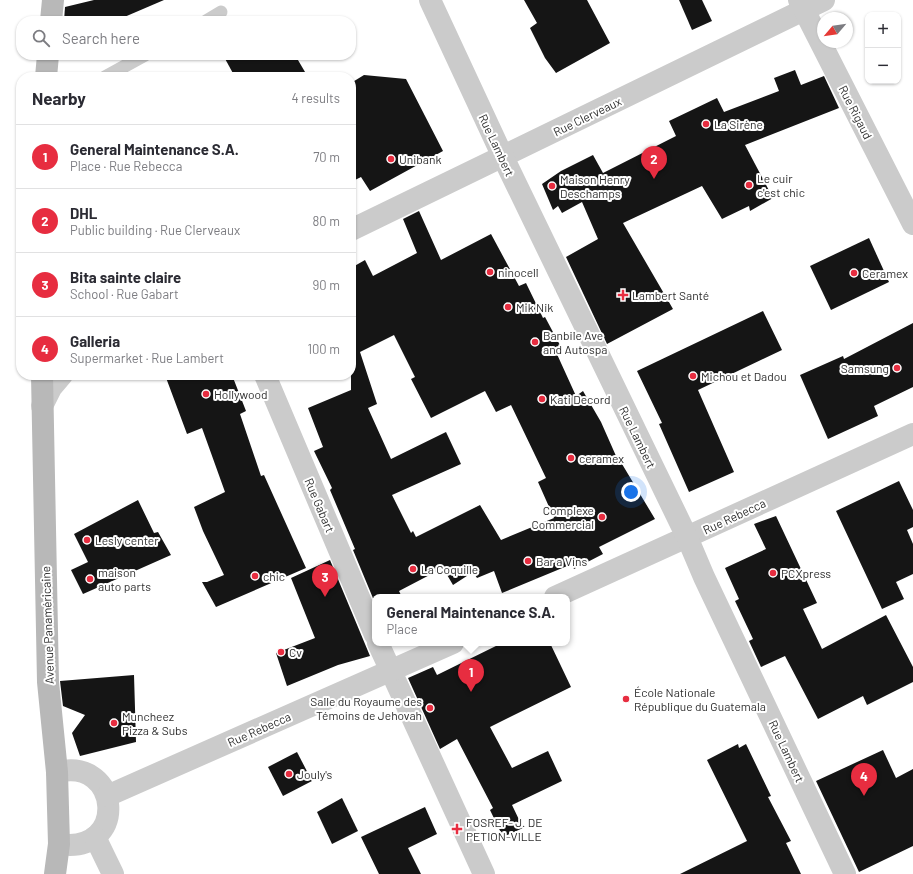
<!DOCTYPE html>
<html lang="en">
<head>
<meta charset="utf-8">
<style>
  :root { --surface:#fff; --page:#f2f2f3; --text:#2b2b33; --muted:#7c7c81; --line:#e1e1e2; --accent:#e72d40 }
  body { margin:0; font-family:Barlow,sans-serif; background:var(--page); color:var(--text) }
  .controls { position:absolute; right:12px; top:12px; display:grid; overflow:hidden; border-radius:8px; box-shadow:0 1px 3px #0004 }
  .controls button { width:36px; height:36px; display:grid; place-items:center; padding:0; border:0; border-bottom:1px solid var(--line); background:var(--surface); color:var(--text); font:20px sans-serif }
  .compass { position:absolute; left:817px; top:12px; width:36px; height:36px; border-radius:50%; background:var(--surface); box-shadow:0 1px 3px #0004; rotate:241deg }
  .you { position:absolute; left:631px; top:492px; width:14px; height:14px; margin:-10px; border:3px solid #fff; border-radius:50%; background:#1a73e8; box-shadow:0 0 0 6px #1a73e833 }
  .badge { display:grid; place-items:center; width:26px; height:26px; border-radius:50%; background:var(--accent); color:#fff; font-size:13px; font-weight:700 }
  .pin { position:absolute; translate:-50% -33px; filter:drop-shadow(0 1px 2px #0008) }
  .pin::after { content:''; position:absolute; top:21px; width:14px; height:12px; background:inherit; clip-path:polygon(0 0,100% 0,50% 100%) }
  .popup { position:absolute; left:372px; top:594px; width:198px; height:52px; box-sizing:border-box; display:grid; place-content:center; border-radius:8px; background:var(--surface); filter:drop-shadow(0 1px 3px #0005); font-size:13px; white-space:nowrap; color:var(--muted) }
  .popup b { font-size:15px; color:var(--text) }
  .popup::after { content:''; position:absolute; left:50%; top:100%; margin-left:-8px; border:8px solid transparent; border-top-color:var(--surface) }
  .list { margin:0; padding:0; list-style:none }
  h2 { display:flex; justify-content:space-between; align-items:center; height:52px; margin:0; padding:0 16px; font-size:17px }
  h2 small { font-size:13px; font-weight:400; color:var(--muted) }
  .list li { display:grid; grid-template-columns:26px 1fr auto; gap:12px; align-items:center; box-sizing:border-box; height:64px; padding:0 16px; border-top:1px solid var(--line) }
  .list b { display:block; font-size:15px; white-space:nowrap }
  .list p { margin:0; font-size:13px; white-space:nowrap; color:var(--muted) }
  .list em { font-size:13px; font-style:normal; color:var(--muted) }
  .icon { flex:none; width:22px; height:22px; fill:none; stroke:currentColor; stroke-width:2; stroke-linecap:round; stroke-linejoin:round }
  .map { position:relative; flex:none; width:913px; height:874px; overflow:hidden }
  .search { position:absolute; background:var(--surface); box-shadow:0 1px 3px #0004; left:16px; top:16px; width:340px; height:44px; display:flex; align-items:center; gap:10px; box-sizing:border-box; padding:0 14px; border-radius:16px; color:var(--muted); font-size:15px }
  .panel { position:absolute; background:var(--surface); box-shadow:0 1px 3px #0004; left:16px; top:72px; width:340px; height:308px; border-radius:16px }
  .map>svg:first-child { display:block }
  .building { fill:#151515; fill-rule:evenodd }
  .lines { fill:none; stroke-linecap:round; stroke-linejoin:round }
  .service { stroke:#cbcbcb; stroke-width:13 }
  .minor { stroke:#cbcbcb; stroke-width:22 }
  .tertiary { stroke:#cbcbcb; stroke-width:22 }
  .secondary { stroke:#b8b8b8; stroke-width:22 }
  .poi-dot { fill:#e72d40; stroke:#fff; stroke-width:1.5 }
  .labels { text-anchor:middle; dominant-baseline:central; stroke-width:4; stroke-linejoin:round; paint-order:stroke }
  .street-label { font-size:12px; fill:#2e2e2e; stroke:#fff }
  .poi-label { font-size:12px; fill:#2e2e2e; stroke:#fff; text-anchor:start }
</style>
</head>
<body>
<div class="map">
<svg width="913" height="874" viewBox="0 0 913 874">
  <rect width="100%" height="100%" fill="#fff"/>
  <g class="building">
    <path d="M94 0H164L115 21H64L65 7Z"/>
    <path d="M524 0H587L610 43 556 73 545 58 530 28 537 23Z"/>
    <path d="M679 0H702L712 21 692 30Z"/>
    <path d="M223 55H295L308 77H235Z"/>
    <path d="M795 70 801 85 824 76 839 108 745 145 773 198 750 211 749 206 722 219 702 186 623 223 673 309 607 344 566 257 598 239 582 202 562 213 558 206 553 210 542 184 561 171 593 155 603 173 676 136 669 121 717 98 724 112 779 91 774 78Z"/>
    <path d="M364 75 406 79 443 151 370 191 361 177 351 182V83Z"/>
    <path d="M419 211 441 260 491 234 519 286 526 283 543 318 545 317 562 349 556 352 576 396 583 391 601 422 620 465 622 464 655 519 599 547 603 554 574 569 572 564 502 593 494 571 477 578 473 572 453 585 443 568 399 591 402 597H375V603L353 550 355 549 330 490 332 488 314 451 323 447 308 408 351 390V268L365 260 373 276 417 253 403 219ZM394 335 415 377 411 379 431 418 485 391 496 412 511 405 546 478 538 482 554 518 501 540 480 505 416 537 413 531 411 533 392 495 461 464 446 432 391 459 368 408 377 404 360 352Z"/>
    <path d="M869 238 889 282 831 310 810 266Z"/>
    <path d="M763 311 782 350 698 390 734 472 689 492 659 424 662 423 637 371Z"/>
    <path d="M913 323V387L874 406 878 416 828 439 800 375 843 356 844 359Z"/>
    <path d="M165 375H232L246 411 240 414 261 476 264 475 306 568 216 607 202 582H207L224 575 203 531 194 507 225 492 202 428 187 434Z"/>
    <path d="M899 481 913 510V527L907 530 913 544V574L896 582 904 599 882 609 836 511Z"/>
    <path d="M138 500 154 533 158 532 171 555 83 594 71 570 88 562 74 534Z"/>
    <path d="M776 516 817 603 803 609 822 649 886 615 913 667V682L867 705 863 696 818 719 785 656 761 667 749 641 753 639 735 601 739 599 725 568 766 549 754 524Z"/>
    <path d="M330 560 370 656 338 665 287 686 276 653 315 638 291 578Z"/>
    <path d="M502 643H550L571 687 490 727 512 768 548 751 562 781 512 805 523 828 503 837 490 810 493 808 457 739 440 749 408 678 433 667 437 675Z"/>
    <path d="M134 675 136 742 80 756 72 733 85 715 63 706 60 681Z"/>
    <path d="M738 744 739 748 746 744 771 796 768 797 791 841 786 843 801 874H680L747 841 707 760Z"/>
    <path d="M883 750 896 778 913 769V846L859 872 816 781Z"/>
    <path d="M297 752 312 781 283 796 268 767Z"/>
    <path d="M342 798 358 831 332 844 317 812Z"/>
    <path d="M425 807 437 834 408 848 421 874H379L361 837Z"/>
  </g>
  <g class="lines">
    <g class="service">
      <path d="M206 21 221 12"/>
      <path d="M105 77 145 55"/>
    </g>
    <g class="minor">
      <path d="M351 230 824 0"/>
      <path d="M265 375 375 635"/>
      <path d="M42 406 51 388 62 375"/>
      <path d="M555 597 913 434"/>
      <path d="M378 643 484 874"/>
      <path d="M57 772C121 756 129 855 59 844"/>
      <path d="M107 796 453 643"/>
      <path d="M95 837 113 874"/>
    </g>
    <g class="tertiary">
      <path d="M430 0 503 157 687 537 704 577 845 874"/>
      <path d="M799 0 913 224"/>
    </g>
    <g class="secondary">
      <path d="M51 21 53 0"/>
      <path d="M46 77 48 55"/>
      <path d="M42 375 48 682 57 772 59 844 55 874"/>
    </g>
  </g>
  <g class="poi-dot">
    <circle cx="706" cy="124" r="4"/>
    <circle cx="391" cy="159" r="4"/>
    <circle cx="749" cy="185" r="4"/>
    <circle cx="552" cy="186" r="4"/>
    <circle cx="490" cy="272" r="4"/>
    <circle cx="854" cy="273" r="4"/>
    <path d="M621 289h4v4h4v4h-4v4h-4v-4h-4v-4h4z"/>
    <circle cx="508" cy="307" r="4"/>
    <circle cx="535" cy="342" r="4"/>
    <circle cx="897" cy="368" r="4"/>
    <circle cx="693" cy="376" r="4"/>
    <circle cx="206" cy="394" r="4"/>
    <circle cx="542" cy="399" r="4"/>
    <circle cx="571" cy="458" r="4"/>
    <circle cx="602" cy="517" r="4"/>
    <circle cx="87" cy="540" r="4"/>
    <circle cx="528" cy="561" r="4"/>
    <circle cx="413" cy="569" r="4"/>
    <circle cx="773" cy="573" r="4"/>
    <circle cx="255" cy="576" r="4"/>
    <circle cx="90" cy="579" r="4"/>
    <circle cx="281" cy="652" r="4"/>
    <circle cx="626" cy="699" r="4"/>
    <circle cx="430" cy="708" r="4"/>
    <circle cx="114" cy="723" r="4"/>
    <circle cx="289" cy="774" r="4"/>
    <path d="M455 823h4v4h4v4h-4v4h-4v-4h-4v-4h4z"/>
  </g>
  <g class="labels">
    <g class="street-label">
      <text transform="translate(856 112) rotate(63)">Rue Rigaud</text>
      <text transform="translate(587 116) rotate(-26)">Rue Clerveaux</text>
      <text transform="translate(497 145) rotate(65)">Rue Lambert</text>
      <text transform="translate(638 437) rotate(64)">Rue Lambert</text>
      <text transform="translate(320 505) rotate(67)">Rue Gabart</text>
      <text transform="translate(734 516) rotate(-25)">Rue Rebecca</text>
      <text transform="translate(47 625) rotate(-92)">Avenue Panaméricaine</text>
      <text transform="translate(259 729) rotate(-24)">Rue Rebecca</text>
      <text transform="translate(787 751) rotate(65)">Rue Lambert</text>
    </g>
    <g class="poi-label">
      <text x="714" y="124">La Sirène</text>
      <text x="399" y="159">Unibank</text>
      <text x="757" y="178">Le cuir<tspan x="757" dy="14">c'est chic</tspan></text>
      <text x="560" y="179">Maison Henry<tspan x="560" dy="14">Deschamps</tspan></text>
      <text x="498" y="272">ninocell</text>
      <text x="862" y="273">Ceramex</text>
      <text x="632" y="295">Lambert Santé</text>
      <text x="516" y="307">Mik Nik</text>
      <text x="543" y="335">Banbile Ave<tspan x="543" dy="14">and Autospa</tspan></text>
      <text x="889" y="368" text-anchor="end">Samsung</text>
      <text x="701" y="376">Michou et Dadou</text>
      <text x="214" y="394">Hollywood</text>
      <text x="550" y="399">Kati Decord</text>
      <text x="579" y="458">ceramex</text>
      <text x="594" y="510" text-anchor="end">Complexe<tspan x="594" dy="14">Commercial</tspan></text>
      <text x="95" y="540">Lesly center</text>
      <text x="536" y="561">Bar a Vins</text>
      <text x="421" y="569">La Coquille</text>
      <text x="98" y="572">maison<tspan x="98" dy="14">auto parts</tspan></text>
      <text x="781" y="573">PCXpress</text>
      <text x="263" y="576">chic</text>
      <text x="289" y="652">Cv</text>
      <text x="634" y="692">École Nationale<tspan x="634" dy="14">République du Guatemala</tspan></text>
      <text x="422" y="701" text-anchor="end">Salle du Royaume des<tspan x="422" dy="14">Témoins de Jehovah</tspan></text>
      <text x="122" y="716">Muncheez<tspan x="122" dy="14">Pizza &amp; Subs</tspan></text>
      <text x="297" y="774">Jouly's</text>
      <text x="466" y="822">FOSREF- J. DE<tspan x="466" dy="14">PETION-VILLE</tspan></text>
    </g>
  </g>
</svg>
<div class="controls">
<button>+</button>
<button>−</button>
</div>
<svg class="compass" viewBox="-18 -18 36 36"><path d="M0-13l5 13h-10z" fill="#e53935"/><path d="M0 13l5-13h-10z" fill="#7c7c81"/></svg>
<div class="you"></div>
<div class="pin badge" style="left:471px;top:692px">1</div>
<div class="popup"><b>General Maintenance S.A.</b>Place</div>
<div class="pin badge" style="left:654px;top:179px">2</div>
<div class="pin badge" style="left:325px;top:597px">3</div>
<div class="pin badge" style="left:864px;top:796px">4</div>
<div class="search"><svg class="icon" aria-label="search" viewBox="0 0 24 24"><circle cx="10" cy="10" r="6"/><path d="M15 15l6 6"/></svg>Search here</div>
<section class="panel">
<h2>Nearby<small>4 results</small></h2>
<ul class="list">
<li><span class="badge">1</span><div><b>General Maintenance S.A.</b><p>Place · Rue Rebecca</p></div><em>70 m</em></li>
<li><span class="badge">2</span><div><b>DHL</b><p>Public building · Rue Clerveaux</p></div><em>80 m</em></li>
<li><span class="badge">3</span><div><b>Bita sainte claire</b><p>School · Rue Gabart</p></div><em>90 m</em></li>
<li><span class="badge">4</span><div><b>Galleria</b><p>Supermarket · Rue Lambert</p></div><em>100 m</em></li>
</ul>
</section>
</div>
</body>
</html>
